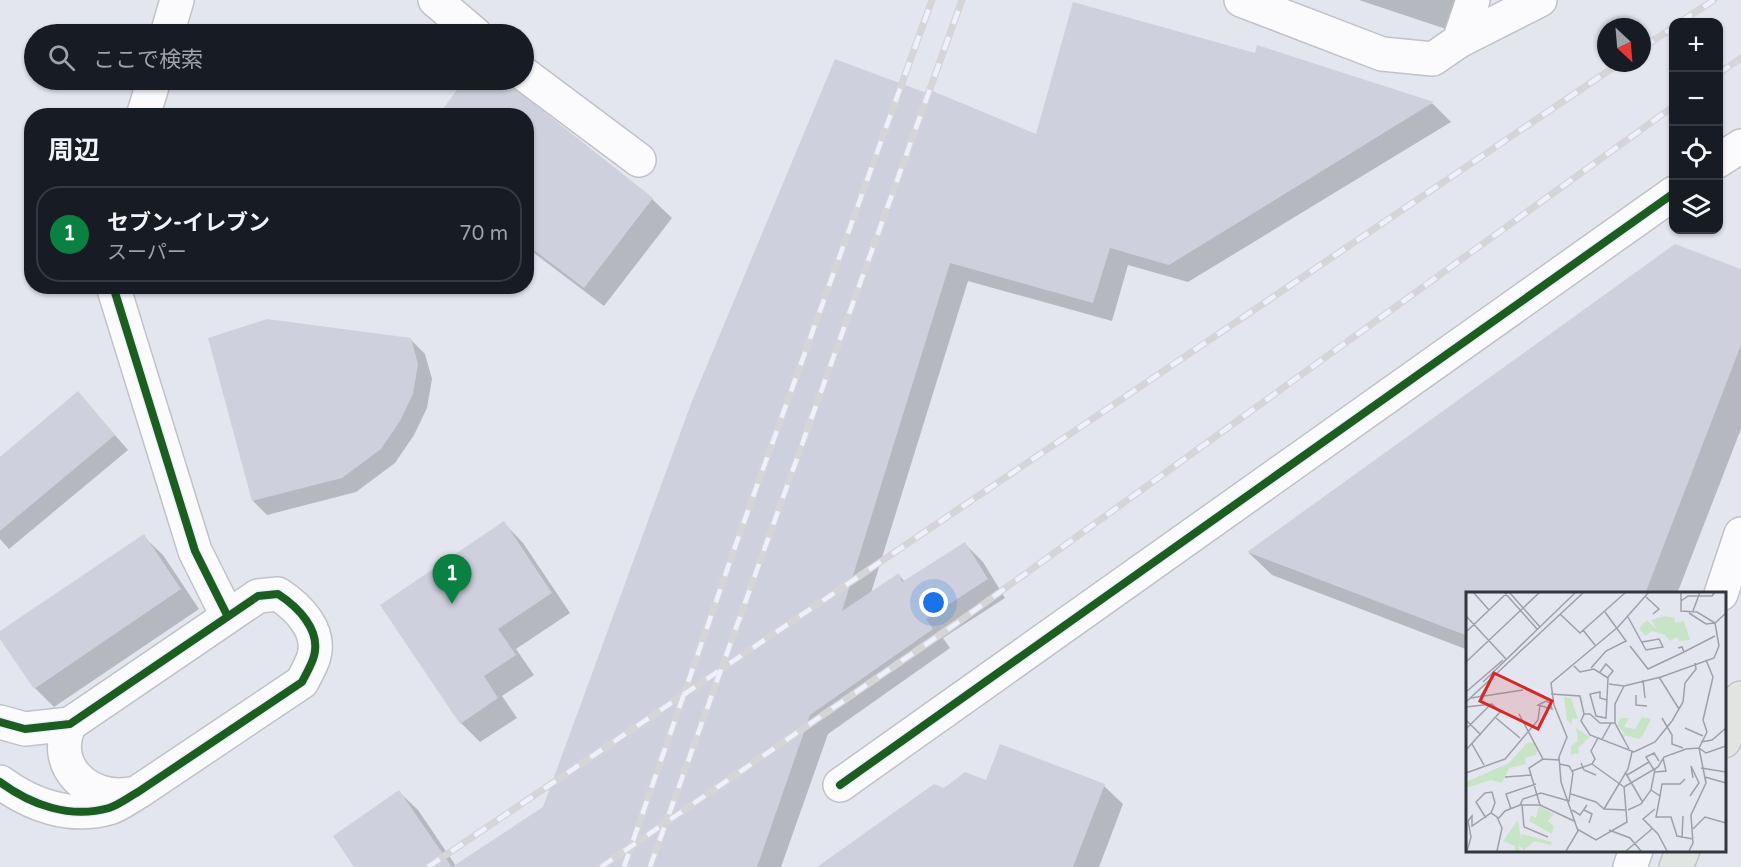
<!DOCTYPE html>
<html lang="ja">
<head>
<meta charset="utf-8">
<style>
  :root { --surface:#171b24; --page:#20242c; --text:#f1f3f6; --muted:#9ea1a6; --line:#363941; --accent:#0b8043 }
  body { margin:0; font-family:"Varela Round","Noto Sans JP",sans-serif; background:var(--page); color:var(--text) }
  .controls { position:absolute; right:18px; top:18px; display:grid; overflow:hidden; border-radius:12px; box-shadow:0 2px 4px #0004 }
  .controls button { width:54px; height:54px; display:grid; place-items:center; padding:0; border:0; border-bottom:2px solid var(--line); background:var(--surface); color:var(--text); font:30px sans-serif }
  .compass { position:absolute; left:1597px; top:18px; width:54px; height:54px; border-radius:50%; background:var(--surface); box-shadow:0 2px 4px #0004; rotate:154deg }
  .you { position:absolute; left:934px; top:603px; width:21px; height:21px; margin:-15px; border:4px solid #fff; border-radius:50%; background:#1a73e8; box-shadow:0 0 0 9px #1a73e833 }
  .badge { display:grid; place-items:center; width:39px; height:39px; border-radius:50%; background:var(--accent); color:#fff; font-size:20px; font-weight:700 }
  .pin { position:absolute; translate:-50% -50px; filter:drop-shadow(0 2px 3px #0008) }
  .pin::after { content:''; position:absolute; top:32px; width:21px; height:18px; background:inherit; clip-path:polygon(0 0,100% 0,50% 100%) }
  .list { margin:0; padding:0; list-style:none }
  h2 { display:flex; justify-content:space-between; align-items:center; height:78px; margin:0; padding:0 24px; font-size:26px }
  h2 small { font-size:20px; font-weight:400; color:var(--muted) }
  .list li { display:grid; grid-template-columns:39px 1fr auto; gap:18px; align-items:center; box-sizing:border-box; height:96px; margin:0 12px 12px; padding:0 12px; border:2px solid var(--line); border-radius:24px }
  .list b { display:block; font-size:22px; white-space:nowrap }
  .list p { margin:0; font-size:20px; white-space:nowrap; color:var(--muted) }
  .list em { font-size:20px; font-style:normal; color:var(--muted) }
  .icon { flex:none; width:33px; height:33px; fill:none; stroke:currentColor; stroke-width:2; stroke-linecap:round; stroke-linejoin:round }
  .map { position:relative; flex:none; width:1741px; height:867px; overflow:hidden }
  .search { position:absolute; background:var(--surface); box-shadow:0 2px 4px #0004; left:24px; top:24px; width:510px; height:66px; display:flex; align-items:center; gap:15px; box-sizing:border-box; padding:0 21px; border-radius:33px; color:var(--muted); font-size:22px }
  .panel { position:absolute; background:var(--surface); box-shadow:0 2px 4px #0004; left:24px; top:108px; width:510px; height:186px; border-radius:24px }
  .map>svg:first-child { display:block }
  .shadow { fill:#0003 }
  .building { fill:#ced0dd }
  .lines { fill:none; stroke-linecap:round; stroke-linejoin:round }
  .street-casing { stroke:#c0c2c8; stroke-width:36 }
  .primary-casing { stroke:#c2c3c7; stroke-width:36 }
  .street { stroke:#fbfbfd; stroke-width:33 }
  .primary { stroke:#e1e5e1; stroke-width:33 }
  .rail-casing { stroke:#d5d5d7; stroke-width:7 }
  .rail { stroke:#eef0fd; stroke-width:4.5; stroke-dasharray:14; stroke-linecap:butt }
  .cycleway-casing { stroke:#eef0fd; stroke-width:11 }
  .cycleway { stroke:#1b5e20; stroke-width:8 }
  .inset-road { fill:none; stroke:#9ea0a8; stroke-width:1.5 }
  .view { fill:#d62828; fill-opacity:0.15; stroke:#d62828; stroke-width:3 }
  .inset-edge { fill:none; stroke:#35363d; stroke-width:3 }
</style>
</head>
<body>
<div class="map">
<svg width="1741" height="867" viewBox="0 0 1741 867">
  <rect width="100%" height="100%" fill="#e4e6ef"/>
  <g class="shadow">
    <path d="M1359 0H1458L1446 29Z"/>
    <path d="M1258 47 1433 104 1451 122 1188 282 1128 265 1112 321 968 281 871 593 899 575 905 582 965 544 983 562 1005 598 943 638 950 648 828 734 781 867H356L399 792 418 810 456 866 544 808 1037 136 1256 55Z"/>
    <path d="M466 80H501L652 199 672 218 604 306 526 247V116H440Z"/>
    <path d="M1741 271V429L1677 594H1468V650L1272 575 1249 553Z"/>
    <path d="M411 340 425 354 432 379 427 408 414 435 395 463 356 492 267 515 253 501Z"/>
    <path d="M78 393 128 450 9 549 0 539V459Z"/>
    <path d="M504 523 523 543 570 613 516 649 534 675 502 696 517 718 480 742 461 723Z"/>
    <path d="M143 536 163 555 199 609 54 707 35 688 0 633Z"/>
    <path d="M1001 745 1104 786 1123 804 1099 867H819L944 790 987 782Z"/>
  </g>
  <g class="building">
    <path d="M1073 2 1255 53 1257 45 1434 102 1169 265 1110 248 1093 303 950 263 842 611 899 573 902 582 965 542 988 579 926 619 933 629 810 715 757 867H354L333 836 399 790 452 867 543 807 692 401 835 59 929 94 930 90 1036 134Z"/>
    <path d="M464 80H504L653 198 584 288 526 244V116H438Z"/>
    <path d="M1675 244 1741 269V345L1645 594H1468V636L1247 552Z"/>
    <path d="M267 319 411 338 418 364 413 394 400 421 381 449 342 478 252 501 208 338Z"/>
    <path d="M78 391 115 435 0 531V457Z"/>
    <path d="M504 521 552 593 498 629 516 655 484 676 498 698 460 724 380 605Z"/>
    <path d="M144 534 181 589 34 689 0 639V631Z"/>
    <path d="M1000 744 1105 784 1073 867H817L934 784 944 788 965 772 986 780Z"/>
  </g>
  <g class="lines">
    <g class="street-casing">
      <g id="street">
        <path d="M435 0 475 34"/>
        <path d="M1241 0 1382 54 1433 59 1459 41 1540 0"/>
        <path d="M167 34 177 0"/>
        <path d="M1459 41 1473 0"/>
        <path d="M524 74 639 160"/>
        <path d="M143 116 154 80"/>
        <path d="M1718 161 1741 146"/>
        <path d="M113 286 195 551 227 615"/>
        <path d="M1721 594 1741 534"/>
        <path d="M0 722 25 729 70 724 258 596 278 594C298 607 321 630 314 656 312 664 306 674 302 682L138 792C129 797 119 805 109 808 70 819 31 805 0 782"/>
        <path d="M70 724C50 766 88 801 130 794"/>
        <path d="M840 785 1674 193"/>
        <path d="M1630 867 1636 850"/>
      </g>
    </g>
    <g class="primary-casing">
      <g id="primary">
        <path d="M1724 741 1741 698"/>
        <path d="M1676 867 1683 850"/>
      </g>
    </g>
    <use href="#street" class="street"/>
    <use href="#primary" class="primary"/>
    <g class="rail-casing">
      <g id="rail">
        <path d="M1680 22 1714 0"/>
        <path d="M1642 48 1674 27"/>
        <path d="M1718 74 1741 58"/>
        <path d="M428 867 1620 63"/>
        <path d="M601 867 957 623 1674 106"/>
        <path d="M624 867 736 544 932 0"/>
        <path d="M650 867 962 0"/>
      </g>
    </g>
    <use href="#rail" class="rail"/>
    <g class="cycleway-casing">
      <g id="cycleway">
        <path d="M113 286 195 551 227 615"/>
        <path d="M0 722 25 729 70 724 258 596 278 594C298 607 321 630 314 656 312 664 306 674 302 682L138 792C129 797 119 805 109 808 70 819 31 805 0 782"/>
        <path d="M840 785 1674 193"/>
      </g>
    </g>
    <use href="#cycleway" class="cycleway"/>
  </g>
  <g transform="translate(1466 592)">
    <rect width="260" height="260" fill="#e4e6ef"/>
    <path d="M198 24 209 26V31L218 29 224 48 213 49 211 45 204 49 199 43 186 39 179 44 173 36 181 28 191 38 185 28ZM98 105 105 106 112 127 106 126V133L124 145 112 156 113 161 105 163V154L112 149 110 136 101 128ZM176 125 185 127 177 143 173 147 159 143 158 148 155 143 159 142 151 133 154 126H163L158 135 169 137ZM68 150 72 156 70 163 59 166 60 172 43 176 36 191 25 188 0 196V190L43 171 61 151ZM73 214 88 222 82 229 88 234 86 242 63 229 65 223 70 226ZM52 228 55 246 56 242 86 250 85 253 68 249 57 259V256L53 255 54 251 52 255 55 259H49V254L37 249Z" fill="#c7e5c6"/>
    <path class="inset-road" d="M7 0 23 18M38 0 71 37M43 0 74 35M215 0V19L231 20 249 31M180 5 193 17 187 22M215 9 222 4H246L249 0M227 19 234 0M223 21 240 32 249 31M94 22 114 41 160 0M0 24 40 67M162 25 180 58 197 55 193 47 176 50M117 38 129 53M0 40 42 0M164 54 182 77 218 60M212 56 216 55 218 60 249 44M0 70 74 0M108 74 114 80 128 77 142 86 140 126 130 124 124 102 134 100V106L141 108M125 76 140 59 160 49 139 20M134 80 140 72 147 79 142 85M193 85 213 117M177 88 179 106M17 90 110 0M143 92 158 94 195 85 248 66 253 54 249 31 260 21M158 94 149 112V131L163 157M0 100 37 68M85 102 114 104 118 122 115 129 124 143 168 160 189 150 206 129 217 110 219 91 230 77 229 71M170 103V113L181 114M14 105 24 90M5 106 57 98M80 109 84 111 86 117 72 113ZM0 110 118 0M0 115 26 112 34 120 0 158M53 122 77 167 93 168M118 122H124L134 131H149M30 126 54 146M196 126 206 143V152L217 156M0 128 15 143M219 136 237 144M0 137 24 113M136 147 145 131M235 150 246 148 260 136M6 152 18 173M115 171 118 178 130 183M126 172 158 195M235 176 260 180M188 178 180 165 188 161 193 169M106 179 126 172 129 167 125 159 132 146M159 180 176 209M189 180 200 179 197 166M0 181 39 167 72 128 74 113M161 183 183 170M39 185 65 183M239 185 260 191M185 198 194 204 190 225H205L211 244 227 247M105 202 130 210 138 217 160 218M194 204 196 192H214L219 187M224 204 233 191 225 174 227 186M54 213 57 207 75 201 103 209 107 181 103 174 93 172M56 213 58 235M74 213 63 176 77 167M45 217 40 202 70 192M138 217 162 177 166 160M189 217 177 227 192 242 201 259M106 218 114 223 121 213M118 218 126 222 123 231M162 218 175 212 185 198 189 177M20 226 10 210 19 201 26 200 29 211 25 221M32 227 39 219 54 213H74L108 229M2 229 6 224V234L25 221 31 225 36 236 31 259M58 235 82 245M111 237 130 248 161 230 158 195 192 175 198 165 220 157 233 156 240 161 260 154M227 237 239 225 260 231M143 238 164 246 175 259M216 246 217 224M1 259 5 245 2 229M100 259 112 239 95 190 93 165 101 145 88 113 85 91 152 35 183 0M160 259 187 236M223 259 227 251 225 223 240 191 233 156 241 140 237 128 247 85 240 68"/>
    <path class="view" d="M28 81 86 109 72 137 14 109Z"/>
    <rect width="260" height="260" class="inset-edge"/>
  </g>
</svg>
<div class="controls">
<button>+</button>
<button>−</button>
<button><svg class="icon" aria-label="locate" viewBox="0 0 24 24"><circle cx="12" cy="12" r="6"/><path d="M12 2v4M12 18v4M2 12h4M18 12h4"/></svg></button>
<button><svg class="icon" aria-label="layers" viewBox="0 0 24 24"><path d="M12 4l9 5-9 5-9-5zM3 14l9 5 9-5"/></svg></button>
</div>
<svg class="compass" viewBox="-18 -18 36 36"><path d="M0-13l5 13h-10z" fill="#e53935"/><path d="M0 13l5-13h-10z" fill="#9ea1a6"/></svg>
<div class="you"></div>
<div class="pin badge" style="left:452px;top:604px">1</div>
<div class="search"><svg class="icon" aria-label="search" viewBox="0 0 24 24"><circle cx="10" cy="10" r="6"/><path d="M15 15l6 6"/></svg>ここで検索</div>
<section class="panel">
<h2>周辺<small></small></h2>
<ul class="list">
<li><span class="badge">1</span><div><b>セブン-イレブン</b><p>スーパー</p></div><em>70 m</em></li>
</ul>
</section>
</div>
</body>
</html>
